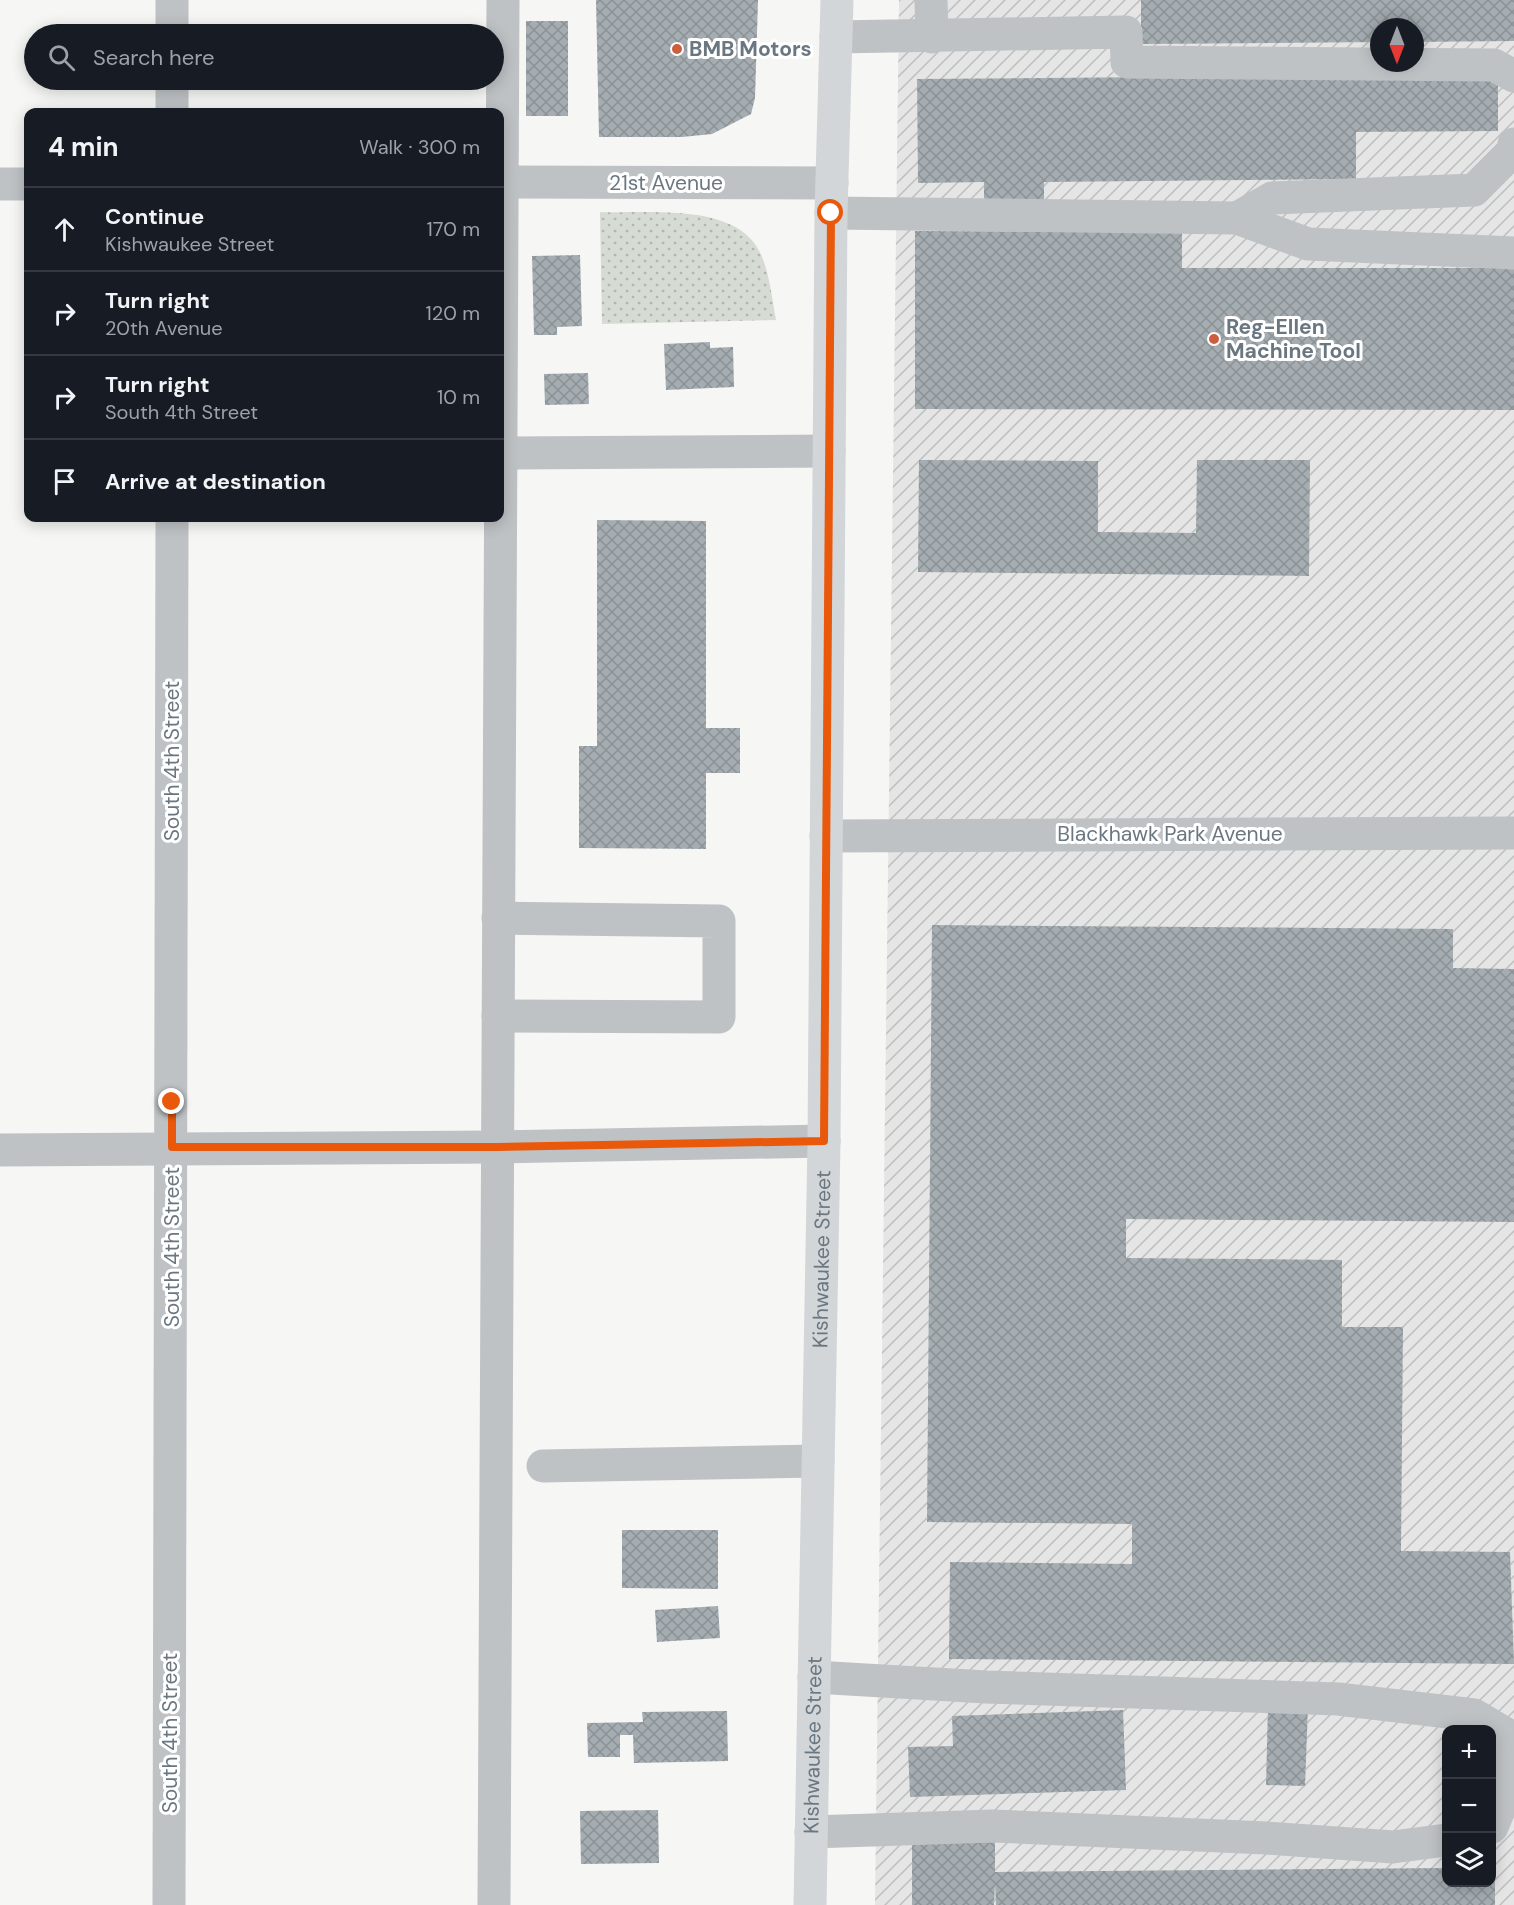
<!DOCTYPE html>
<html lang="en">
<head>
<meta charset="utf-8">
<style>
  :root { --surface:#171b24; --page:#242831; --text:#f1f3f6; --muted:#9ea1a6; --line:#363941 }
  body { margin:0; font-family:"DM Sans",sans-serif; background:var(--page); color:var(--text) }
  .controls { position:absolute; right:18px; bottom:18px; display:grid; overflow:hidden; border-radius:12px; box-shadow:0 3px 15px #0003 }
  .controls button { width:54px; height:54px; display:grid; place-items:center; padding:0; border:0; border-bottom:2px solid var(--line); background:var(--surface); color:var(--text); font:30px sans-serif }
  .compass { position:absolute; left:1370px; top:18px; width:54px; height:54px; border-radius:50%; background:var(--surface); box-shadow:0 3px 15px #0003; rotate:180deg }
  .stop { position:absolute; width:18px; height:18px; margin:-14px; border:4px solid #ea580c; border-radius:50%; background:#fff }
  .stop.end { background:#ea580c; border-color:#fff; box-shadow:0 2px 6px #0008 }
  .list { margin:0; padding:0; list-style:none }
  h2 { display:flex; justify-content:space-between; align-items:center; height:78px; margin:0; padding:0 24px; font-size:26px }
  h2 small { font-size:20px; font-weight:400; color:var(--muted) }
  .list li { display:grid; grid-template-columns:39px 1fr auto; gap:18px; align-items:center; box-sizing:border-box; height:84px; padding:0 24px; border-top:2px solid var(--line) }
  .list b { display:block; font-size:22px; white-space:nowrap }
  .list p { margin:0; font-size:20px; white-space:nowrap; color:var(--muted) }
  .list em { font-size:20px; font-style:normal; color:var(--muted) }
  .icon { flex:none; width:33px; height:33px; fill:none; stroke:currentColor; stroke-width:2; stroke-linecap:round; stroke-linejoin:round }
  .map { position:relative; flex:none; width:1514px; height:1905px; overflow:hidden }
  .search { position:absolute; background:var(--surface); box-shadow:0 3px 15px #0003; left:24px; top:24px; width:480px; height:66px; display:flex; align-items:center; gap:15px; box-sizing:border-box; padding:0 21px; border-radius:33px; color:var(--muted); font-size:22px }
  .panel { position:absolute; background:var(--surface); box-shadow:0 3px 15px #0003; left:24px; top:108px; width:480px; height:414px; border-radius:12px }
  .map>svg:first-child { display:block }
  .industrial { fill:url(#industrial-furrows); fill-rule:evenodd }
  .grass { fill:url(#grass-dots) }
  .building { fill:url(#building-cross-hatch) }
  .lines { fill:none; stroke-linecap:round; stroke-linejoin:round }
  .minor { stroke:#bec2c5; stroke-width:33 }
  .major { stroke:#d2d6d9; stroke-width:33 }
  .route { stroke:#ea580c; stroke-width:8 }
  .poi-dot { fill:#cc5d3f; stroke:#fff; stroke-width:2 }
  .labels { text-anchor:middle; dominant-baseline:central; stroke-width:6; stroke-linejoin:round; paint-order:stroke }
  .poi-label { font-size:21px; font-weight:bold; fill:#6a7781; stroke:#fff; text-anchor:start }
  .street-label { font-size:21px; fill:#6a7781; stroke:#fff }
</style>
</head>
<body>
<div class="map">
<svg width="1514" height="1905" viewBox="0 0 1514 1905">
  <defs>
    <pattern id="industrial-furrows" width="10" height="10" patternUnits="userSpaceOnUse" patternTransform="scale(1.5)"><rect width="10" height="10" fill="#e4e5e4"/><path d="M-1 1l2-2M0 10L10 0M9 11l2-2" fill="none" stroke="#bdbebe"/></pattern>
    <pattern id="grass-dots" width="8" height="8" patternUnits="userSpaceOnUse" patternTransform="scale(1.5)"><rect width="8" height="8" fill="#d6dbd4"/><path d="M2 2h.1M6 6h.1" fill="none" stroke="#b2b6b1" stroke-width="1.8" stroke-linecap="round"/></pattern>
    <pattern id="building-cross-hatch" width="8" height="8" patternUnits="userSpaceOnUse" patternTransform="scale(1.5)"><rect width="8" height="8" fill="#a6adb2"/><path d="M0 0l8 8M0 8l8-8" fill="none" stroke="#8b9296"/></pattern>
  </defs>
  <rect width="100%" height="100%" fill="#f6f6f4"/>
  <path class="industrial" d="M899 0H1514V1905H875ZM1379 27H1415V63H1379ZM1446 1730H1492V1882H1446Z"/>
  <path class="grass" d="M600 212C649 214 741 201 762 257 770 276 772 300 776 320L602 324Z"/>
  <g class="building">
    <path d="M596 0H758L755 98 751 114 712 134 682 137H599Z"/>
    <path d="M1141 0H1514V41L1415 42V27H1379V42L1141 44Z"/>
    <rect x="526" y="21" width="42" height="95"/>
    <path d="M1498 74V131L1356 132V179L1044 182V207L984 208V182L918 183 917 79Z"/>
    <path d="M915 231 1182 232V268H1514V410L915 409Z"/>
    <path d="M580 255 582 326 557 327V335H534L532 256Z"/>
    <path d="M710 342V348L733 347 734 387 666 390 664 344Z"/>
    <path d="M588 373 589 404 545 405 544 374Z"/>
    <path d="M919 460 1098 461V532L1196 533 1197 460H1310L1309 576 918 572Z"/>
    <path d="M597 520 706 521V728H740V773H706V849L579 848V746H597Z"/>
    <path d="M932 925 1453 929V968L1514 969V1222L1126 1219V1258L1342 1260V1327H1403L1401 1551 1510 1552 1514 1664 949 1659 950 1562 1132 1564V1524L927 1522Z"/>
    <path d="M622 1530H718V1589L622 1588Z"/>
    <path d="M718 1606 720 1638 657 1642 655 1610Z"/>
    <path d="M1268 1706 1308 1707 1305 1786 1266 1785Z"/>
    <path d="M1123 1710 1126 1790 910 1797 908 1747 953 1746 952 1716Z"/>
    <path d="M727 1711 728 1761 634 1763 633 1735H620V1757H588L587 1723 643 1722 642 1712Z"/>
    <path d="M658 1810 659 1863 581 1864 580 1811Z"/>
    <path d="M912 1839H995V1872L1446 1868V1882H1492V1868H1495V1905H996L995 1883 994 1905H912Z"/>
  </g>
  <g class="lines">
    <g class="minor">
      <path d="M172 0V34"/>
      <path d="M931 0 932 37"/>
      <path d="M836 37 1126 32 1127 62 1494 65 1514 76"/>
      <path d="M172 80V112"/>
      <path d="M500 182 832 183"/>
      <path d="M0 184H28"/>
      <path d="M831 213 1237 218 1308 244 1514 253"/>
      <path d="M1237 218 1272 198 1474 190 1513 151 1514 144"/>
      <path d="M501 453 829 451"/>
      <path d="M826 836 1514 833"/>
      <path d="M498 918 719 921V1017L498 1016"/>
      <path d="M0 1150 497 1147 824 1141"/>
      <path d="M543 1466 818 1461"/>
      <path d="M814 1677 986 1687 1338 1699 1474 1715 1513 1738 1507 1790 1492 1827"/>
      <path d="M811 1832 993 1826 1266 1838 1393 1847 1446 1840"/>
      <path d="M169 1905 172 518"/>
      <path d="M494 1905 503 0"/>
    </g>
    <path class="major" id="s1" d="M810 1905 824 1141 831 213 837 0"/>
  </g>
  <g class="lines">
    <path class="route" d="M172 1102V1147H497L824 1141 831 213"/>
  </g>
  <g class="poi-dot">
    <circle cx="677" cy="49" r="6"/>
    <circle cx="1214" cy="339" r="6"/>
  </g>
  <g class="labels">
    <g class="poi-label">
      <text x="689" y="49">BMB Motors</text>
      <text x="1226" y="327">Reg-Ellen<tspan x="1226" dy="24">Machine Tool</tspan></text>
    </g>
    <g class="street-label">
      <text x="666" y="183">21st Avenue</text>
      <text transform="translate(172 761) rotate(-90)">South 4th Street</text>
      <text x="1170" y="834">Blackhawk Park Avenue</text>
      <text transform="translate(172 1247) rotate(-90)">South 4th Street</text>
      <text stroke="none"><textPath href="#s1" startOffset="646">Kishwaukee Street</textPath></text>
      <text transform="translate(170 1733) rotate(-90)">South 4th Street</text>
      <text stroke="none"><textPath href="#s1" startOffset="160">Kishwaukee Street</textPath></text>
    </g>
  </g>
</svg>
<div class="controls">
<button>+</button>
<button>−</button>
<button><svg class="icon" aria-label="layers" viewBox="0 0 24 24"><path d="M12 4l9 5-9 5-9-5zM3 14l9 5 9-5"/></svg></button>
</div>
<svg class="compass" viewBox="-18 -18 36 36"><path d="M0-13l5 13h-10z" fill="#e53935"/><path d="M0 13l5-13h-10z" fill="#9ea1a6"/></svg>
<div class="stop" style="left:831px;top:213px"></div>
<div class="stop end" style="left:172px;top:1102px"></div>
<div class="search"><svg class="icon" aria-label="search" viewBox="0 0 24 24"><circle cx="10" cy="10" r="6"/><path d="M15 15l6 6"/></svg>Search here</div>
<section class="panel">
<h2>4 min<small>Walk · 300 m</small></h2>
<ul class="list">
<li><svg class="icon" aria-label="ahead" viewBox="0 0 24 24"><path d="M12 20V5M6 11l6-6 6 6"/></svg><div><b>Continue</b><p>Kishwaukee Street</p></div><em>170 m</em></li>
<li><svg class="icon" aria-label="right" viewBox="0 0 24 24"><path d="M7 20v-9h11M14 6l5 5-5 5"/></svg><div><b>Turn right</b><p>20th Avenue</p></div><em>120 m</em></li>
<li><svg class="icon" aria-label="right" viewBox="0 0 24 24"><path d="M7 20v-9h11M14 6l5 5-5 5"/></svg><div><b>Turn right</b><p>South 4th Street</p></div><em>10 m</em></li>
<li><svg class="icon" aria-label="arrive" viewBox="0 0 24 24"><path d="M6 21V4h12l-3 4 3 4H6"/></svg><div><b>Arrive at destination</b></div></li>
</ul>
</section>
</div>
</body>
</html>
